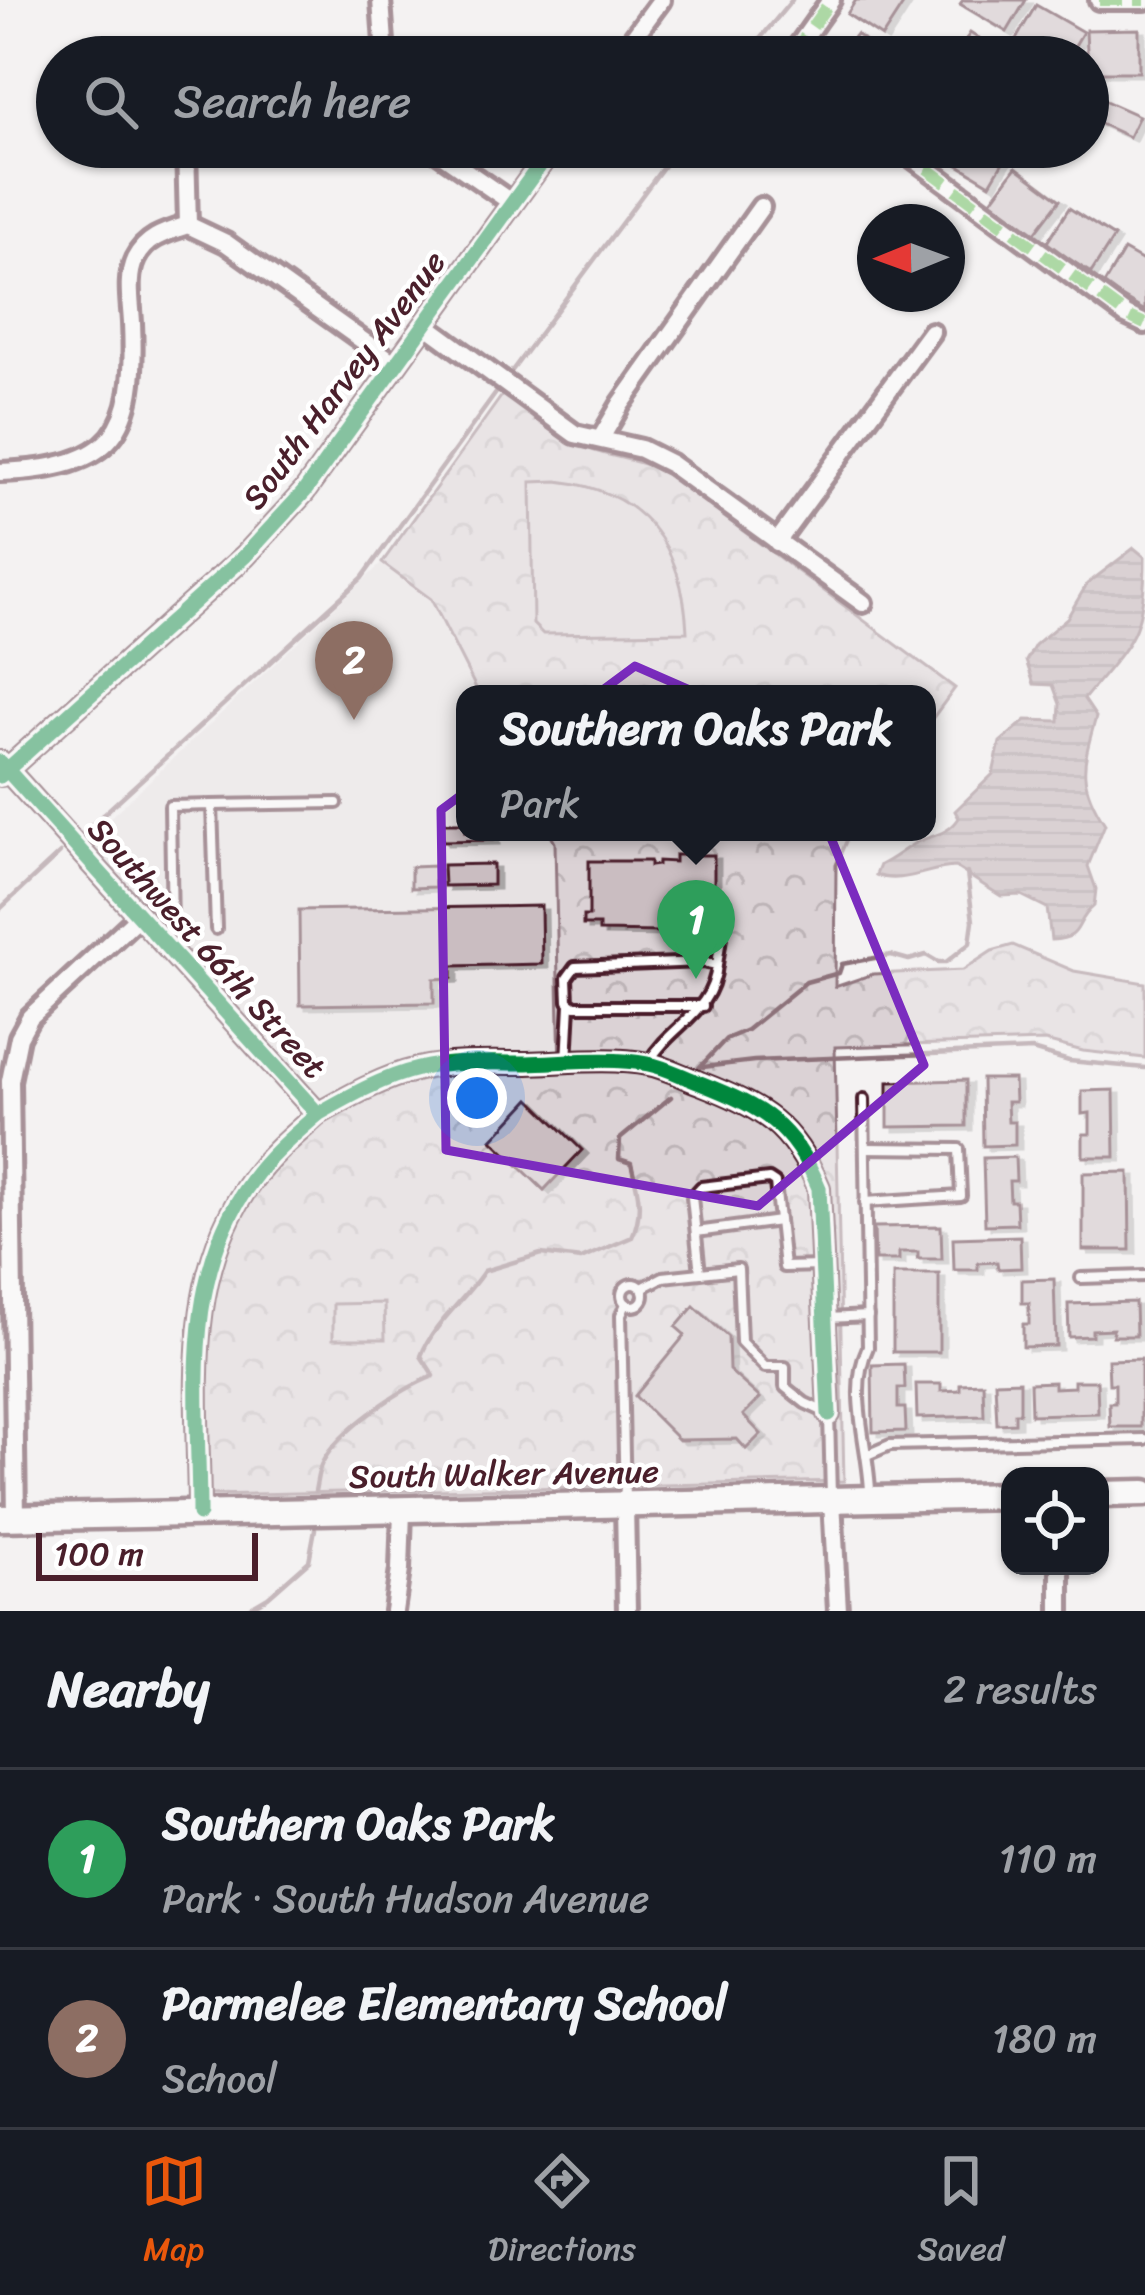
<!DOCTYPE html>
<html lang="en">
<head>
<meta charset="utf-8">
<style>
  :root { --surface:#171b24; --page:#20242c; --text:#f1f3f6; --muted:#9ea1a6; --line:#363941; --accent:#ea580c }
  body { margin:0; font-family:Sriracha,sans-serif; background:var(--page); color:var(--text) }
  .controls { position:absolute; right:36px; bottom:36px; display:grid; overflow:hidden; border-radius:24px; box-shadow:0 3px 9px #0004 }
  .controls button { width:108px; height:108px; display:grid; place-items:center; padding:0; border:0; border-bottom:3px solid var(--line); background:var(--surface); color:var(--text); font:60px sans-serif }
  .compass { position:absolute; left:857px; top:204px; width:108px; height:108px; border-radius:50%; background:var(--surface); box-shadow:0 3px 9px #0004; rotate:269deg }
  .scale { position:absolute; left:36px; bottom:30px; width:222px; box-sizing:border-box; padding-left:12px; border:6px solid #4a1f2b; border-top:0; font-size:33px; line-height:42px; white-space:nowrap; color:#4a1f2b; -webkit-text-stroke:9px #fff; paint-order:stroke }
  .you { position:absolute; left:477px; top:1098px; width:42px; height:42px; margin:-30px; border:9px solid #fff; border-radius:50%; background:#1a73e8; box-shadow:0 0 0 18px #1a73e833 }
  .badge { display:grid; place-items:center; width:78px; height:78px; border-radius:50%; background:var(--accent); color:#fff; font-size:39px; font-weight:700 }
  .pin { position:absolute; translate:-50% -99px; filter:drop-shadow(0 3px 6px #0008) }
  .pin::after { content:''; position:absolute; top:63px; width:42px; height:36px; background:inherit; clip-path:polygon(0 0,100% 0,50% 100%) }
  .popup { position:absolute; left:456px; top:685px; width:480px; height:156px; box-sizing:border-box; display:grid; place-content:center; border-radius:24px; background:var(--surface); filter:drop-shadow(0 3px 9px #0005); font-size:39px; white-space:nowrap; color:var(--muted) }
  .popup b { font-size:45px; color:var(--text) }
  .popup::after { content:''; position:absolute; left:50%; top:100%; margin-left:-24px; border:24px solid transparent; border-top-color:var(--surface) }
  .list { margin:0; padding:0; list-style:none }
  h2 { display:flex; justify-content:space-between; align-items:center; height:156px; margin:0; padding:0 48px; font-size:51px }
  h2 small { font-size:39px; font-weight:400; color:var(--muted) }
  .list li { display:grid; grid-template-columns:78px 1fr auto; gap:36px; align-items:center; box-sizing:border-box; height:180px; padding:0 48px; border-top:3px solid var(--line) }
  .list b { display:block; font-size:45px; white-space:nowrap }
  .list p { margin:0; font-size:39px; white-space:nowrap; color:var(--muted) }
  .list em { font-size:39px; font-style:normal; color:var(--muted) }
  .icon { flex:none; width:66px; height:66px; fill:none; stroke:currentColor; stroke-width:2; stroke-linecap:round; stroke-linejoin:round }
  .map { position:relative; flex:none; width:1145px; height:1611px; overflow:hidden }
  .search { position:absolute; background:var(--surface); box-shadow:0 3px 9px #0004; left:36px; right:36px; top:36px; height:132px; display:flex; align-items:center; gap:30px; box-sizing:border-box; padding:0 42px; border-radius:66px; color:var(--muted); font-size:45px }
  .sheet { height:516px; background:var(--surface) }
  nav { display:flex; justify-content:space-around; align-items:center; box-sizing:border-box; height:168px; border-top:3px solid var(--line); background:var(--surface); font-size:33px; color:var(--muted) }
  nav a { display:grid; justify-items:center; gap:6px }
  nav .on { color:var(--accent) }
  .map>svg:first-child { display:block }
  .built { fill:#e7e2e3 }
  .forest { fill:url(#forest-crowns); stroke:#927880; stroke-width:3 }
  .pitch { fill:#dbd2d5; stroke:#927880; stroke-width:3 }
  .water { fill:url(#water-rules); stroke:#8d727a; stroke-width:3 }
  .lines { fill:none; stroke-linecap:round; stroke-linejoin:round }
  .stream { stroke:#8d727a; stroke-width:4.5 }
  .building { fill:#cabdc1; stroke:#4a1f2b; stroke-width:3; filter:url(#shadow) }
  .service-casing { stroke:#4a1f2b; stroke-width:16 }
  .minor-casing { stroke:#4a1f2b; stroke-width:26 }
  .secondary-casing { stroke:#4a1f2b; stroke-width:33 }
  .service { stroke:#fff; stroke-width:8 }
  .minor { stroke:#fff; stroke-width:16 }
  .secondary { stroke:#fff; stroke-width:24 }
  .quiet { stroke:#58b947; stroke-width:12; stroke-dasharray:24 12; stroke-linecap:butt }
  .cycleway-casing { stroke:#fff; stroke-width:22 }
  .cycleway { stroke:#00873e; stroke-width:15 }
  .marked { fill:none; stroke:#7b2cbf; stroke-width:9; stroke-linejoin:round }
  .labels { text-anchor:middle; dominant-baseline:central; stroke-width:9; stroke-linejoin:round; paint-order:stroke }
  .street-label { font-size:33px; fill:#4a1f2b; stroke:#fff }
</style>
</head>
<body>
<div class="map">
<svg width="1145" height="1611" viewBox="0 0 1145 1611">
  <defs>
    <pattern id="forest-crowns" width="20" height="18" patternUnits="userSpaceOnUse" patternTransform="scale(3)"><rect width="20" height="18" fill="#dbd2d5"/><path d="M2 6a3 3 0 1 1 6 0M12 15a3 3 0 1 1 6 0" fill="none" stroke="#bdb4b7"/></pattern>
    <pattern id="water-rules" width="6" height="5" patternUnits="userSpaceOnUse" patternTransform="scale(3)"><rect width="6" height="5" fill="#baa9ae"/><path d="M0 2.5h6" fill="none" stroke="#99898e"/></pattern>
    <filter id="shadow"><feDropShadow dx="6" dy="4" stdDeviation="0" flood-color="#0004"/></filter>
  </defs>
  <rect width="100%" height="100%" fill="#f4f2f2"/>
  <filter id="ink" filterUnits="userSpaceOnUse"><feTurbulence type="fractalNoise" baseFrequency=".00833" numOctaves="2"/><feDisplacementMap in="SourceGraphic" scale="24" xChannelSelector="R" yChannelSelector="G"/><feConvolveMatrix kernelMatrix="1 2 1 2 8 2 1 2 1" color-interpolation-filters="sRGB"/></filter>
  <g filter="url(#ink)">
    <path class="built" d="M382 563 431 599 479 694H465V832H549L555 843 559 1054 437 1058 381 1071 331 1098 316 1097 84 842Z"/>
    <g class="forest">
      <path d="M503 394C531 415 560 441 595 451 617 458 639 461 661 470L955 688 927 726V694H479L431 599 382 563Z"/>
      <path d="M549 832H850L836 865 835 987 873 974 963 970 992 951 1013 945 1074 971 1145 983V1058L1083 1051 1045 1041 835 1047 844 1481 209 1495C207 1426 199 1354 212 1285 232 1184 325 1101 423 1080 467 1070 515 1073 560 1071L555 843Z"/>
    </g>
    <g class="pitch">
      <path d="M557 481C646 491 683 547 687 632L543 634 533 624 531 482Z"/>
      <path d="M384 1303 385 1339H333V1304Z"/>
    </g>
    <path class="water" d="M1134 548 1145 557C1145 636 1131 641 1084 699L1096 717C1083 764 1076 780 1105 824L1088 866 1096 889 1094 906C1072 924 1086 938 1051 940L1047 908 1021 895 1001 896 955 867C928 868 902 885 876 875L880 865C893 859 903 850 915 843 932 835 948 835 959 818L955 811 993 774 1000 742 1026 720 1059 721 1060 704 1053 685 1034 684 1026 661 1035 645 1067 618 1087 584Z"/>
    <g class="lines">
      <g class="stream">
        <path d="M745 57 792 0"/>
        <path d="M511 372 678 147"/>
        <path d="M83 833 362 578 496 393"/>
        <path d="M0 909 60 853"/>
        <path d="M703 1067 754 1061 1032 1050 1069 1061 1145 1068"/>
        <path d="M697 1070 726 1039 747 1030 806 982 839 973 842 964 891 955 909 960 926 955 938 962H946L970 943 973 921 967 873"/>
        <path d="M315 1491C317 1482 318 1470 322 1463 339 1430 400 1389 434 1376L421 1356C433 1324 465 1300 484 1271L541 1254 581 1259 632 1237C644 1210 638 1191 631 1163L619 1159 620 1139 671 1097"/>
        <path d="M244 1611 268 1597 309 1561 315 1529"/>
      </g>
    </g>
    <g class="building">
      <path d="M856 0H906L882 37 847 14Z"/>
      <path d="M963 0H1026L1007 32 960 4Z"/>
      <path d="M1036 5 1083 32 1068 57H1041L1015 41Z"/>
      <path d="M1139 29V72H1088L1086 30Z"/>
      <path d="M970 33 1006 56 1005 57H955Z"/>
      <path d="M856 34 885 57H838Z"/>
      <path d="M1099 98 1139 116 1129 137 1090 119Z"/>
      <path d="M948 147H1012L990 184 952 161 953 158 945 152Z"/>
      <path d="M1016 167 1060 200 1035 233 991 201Z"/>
      <path d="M1069 208 1114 237 1091 273 1046 244Z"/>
      <path d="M1124 250 1145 262V311L1103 286Z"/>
      <path d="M442 823H465V832H492L493 840 442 841Z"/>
      <path d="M675 855H714V886L700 885V923L660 922V932L599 931V925H583V916H589V861H650V866L658 865V861L675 862Z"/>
      <path d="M493 864V885L444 886 443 865Z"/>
      <path d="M435 866V887L411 888V867Z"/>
      <path d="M541 906 542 964 452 966V978L434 979V1003L300 1005 299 910Z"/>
      <path d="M982 1079H1014L1015 1102H1007L1008 1122H1015V1145L983 1146Z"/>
      <path d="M966 1080V1126L888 1127V1082Z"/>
      <path d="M1114 1090 1115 1157H1083V1134H1090V1113L1082 1114V1091Z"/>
      <path d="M530 1099 582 1150 544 1190 492 1140Z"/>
      <path d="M1015 1157 1016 1181H1009L1010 1201H1016L1017 1224 985 1225 983 1158Z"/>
      <path d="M1129 1172 1130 1250H1083V1173Z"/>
      <path d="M941 1226 942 1259H918V1252H899V1260H875L874 1227Z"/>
      <path d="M1020 1236 1021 1268 998 1269 997 1262 978 1263V1270H954L953 1238Z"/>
      <rect x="893" y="1274" width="46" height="78"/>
      <path d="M1054 1279 1056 1346 1023 1347V1324H1029V1303H1022V1280Z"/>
      <path d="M1135 1302 1136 1336H1113V1329L1092 1330V1336L1069 1337 1068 1304Z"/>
      <path d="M694 1306 728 1337 729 1370 760 1398 743 1415 761 1434 746 1449 737 1439 679 1440 635 1396 685 1335 676 1327Z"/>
      <path d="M1141 1359V1427H1110L1109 1403H1115V1384H1109L1108 1360Z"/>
      <path d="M904 1364 905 1388H898V1408H905L906 1431 873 1432 872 1365Z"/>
      <path d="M1020 1381V1413H1015V1423L997 1424 995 1382Z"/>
      <path d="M1074 1381H1097L1098 1413 1031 1415 1030 1383 1054 1382V1388L1074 1387Z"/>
      <path d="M983 1383 984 1416 917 1418 916 1384H941V1391L960 1390V1384Z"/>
    </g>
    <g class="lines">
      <g class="service-casing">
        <g id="service">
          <path d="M212 805 337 803"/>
          <path d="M172 931 170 806 212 805 216 929"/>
          <path d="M717 965 725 909"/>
          <path d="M567 1062 570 1004"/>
          <path d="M649 1062C670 1025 713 1013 717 965L702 962 575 967 567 978 568 1001 575 1006H703"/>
          <path d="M864 1099 868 1347C847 1391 869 1447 870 1492"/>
          <path d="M865 1148 959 1149 961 1196 865 1202"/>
          <path d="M696 1232 779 1221"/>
          <path d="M700 1273 692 1197 701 1187 769 1179 775 1183 784 1267 821 1266"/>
          <path d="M1081 1278 1145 1276"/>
          <circle cx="633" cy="1295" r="11"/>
          <path d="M642 1288 663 1277 738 1269 741 1342 765 1367H785V1387L805 1403 829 1414 831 1497"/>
          <path d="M828 1318 868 1316"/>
          <path d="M869 1454 890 1445 1145 1439"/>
          <path d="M625 1503 621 1315 626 1304"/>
        </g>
      </g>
      <g class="minor-casing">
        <g id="minor">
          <path d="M381 0 385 57"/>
          <path d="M1099 0H1145"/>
          <path d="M619 57 661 0"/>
          <path d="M796 57 795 51 831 0"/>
          <path d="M186 147 188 225"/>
          <path d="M431 147 512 203"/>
          <path d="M898 147 1126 315 1145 324"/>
          <path d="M427 326 575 434 641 449 671 464 863 603"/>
          <path d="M601 438 621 404 761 207"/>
          <path d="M0 472C115 468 137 433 132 323 131 302 126 278 135 259 146 237 166 232 188 225L226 243 394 363"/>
          <path d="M777 542 931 332"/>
          <path d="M0 762 318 1114C294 1135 270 1155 252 1180 180 1278 199 1400 199 1514"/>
          <path d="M1 775 245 556 304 492 553 147"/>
          <path d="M318 1114C348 1097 383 1077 418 1069 454 1061 492 1063 528 1063 566 1062 611 1057 648 1064 666 1067 683 1077 700 1083 761 1107 793 1124 819 1188L829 1414"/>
          <path d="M832 1500 838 1611"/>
          <path d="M625 1504 627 1611"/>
          <path d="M16 1518 10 1081 19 1037 30 1017 138 917"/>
          <path d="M1060 1566V1611"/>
          <path d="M394 1611 400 1570 402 1510"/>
        </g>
      </g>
      <g class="secondary-casing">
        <g id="secondary">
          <path d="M1100 1494 1145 1493"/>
          <path d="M0 1518 1010 1496"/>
        </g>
      </g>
      <use href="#service" class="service"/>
      <use href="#minor" class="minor"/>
      <use href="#secondary" class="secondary"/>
      <g class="quiet">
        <path d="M1099 0H1145"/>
        <path d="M796 57 795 51 831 0"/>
        <path d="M898 147 1126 315 1145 324"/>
      </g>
      <g class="cycleway-casing">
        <g id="cycleway">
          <path d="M0 762 318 1114C294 1135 270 1155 252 1180 180 1278 199 1400 199 1514"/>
          <path d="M0 776 245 556 304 492 553 147"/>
          <path d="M318 1114C348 1097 383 1077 418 1069 454 1061 492 1063 528 1063 566 1062 611 1057 648 1064 666 1067 683 1077 700 1083 761 1107 793 1124 819 1188L829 1414"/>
        </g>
      </g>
      <use href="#cycleway" class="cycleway"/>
    </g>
  </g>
  <path d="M0 0H1145V1611H0ZM635 666 788 733 924 1065 758 1206 446 1150 441 810Z" fill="#f4f2f2" fill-opacity=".55" fill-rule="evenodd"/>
  <path class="marked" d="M635 666 788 733 924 1065 758 1206 446 1150 441 810Z"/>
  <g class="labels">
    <g class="street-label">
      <text transform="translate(344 380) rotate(-53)">South Harvey Avenue</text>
      <text transform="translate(207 948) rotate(48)">Southwest 66th Street</text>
      <text transform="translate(504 1474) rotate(-1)">South Walker Avenue</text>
    </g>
  </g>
</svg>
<div class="controls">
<button><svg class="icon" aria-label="locate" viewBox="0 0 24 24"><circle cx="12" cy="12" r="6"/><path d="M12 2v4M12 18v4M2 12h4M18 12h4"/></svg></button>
</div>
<svg class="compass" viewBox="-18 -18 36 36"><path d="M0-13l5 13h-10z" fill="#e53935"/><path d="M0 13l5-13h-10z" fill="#9ea1a6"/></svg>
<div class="scale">100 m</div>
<div class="you"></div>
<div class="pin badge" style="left:696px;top:979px;background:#2e9e5b">1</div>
<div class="popup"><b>Southern Oaks Park</b>Park</div>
<div class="pin badge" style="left:354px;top:720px;background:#8d6e63">2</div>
<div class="search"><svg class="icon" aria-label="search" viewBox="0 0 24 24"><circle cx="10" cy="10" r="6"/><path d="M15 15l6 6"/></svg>Search here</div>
</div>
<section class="sheet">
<h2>Nearby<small>2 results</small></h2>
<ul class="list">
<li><span class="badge" style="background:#2e9e5b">1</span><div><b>Southern Oaks Park</b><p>Park · South Hudson Avenue</p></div><em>110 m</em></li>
<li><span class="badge" style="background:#8d6e63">2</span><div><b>Parmelee Elementary School</b><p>School</p></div><em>180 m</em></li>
</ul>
</section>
<nav>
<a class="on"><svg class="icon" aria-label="map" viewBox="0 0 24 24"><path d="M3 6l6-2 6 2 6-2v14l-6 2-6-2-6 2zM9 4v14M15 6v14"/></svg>Map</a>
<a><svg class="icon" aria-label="directions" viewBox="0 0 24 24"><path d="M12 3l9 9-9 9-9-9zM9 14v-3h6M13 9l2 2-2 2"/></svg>Directions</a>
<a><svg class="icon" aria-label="saved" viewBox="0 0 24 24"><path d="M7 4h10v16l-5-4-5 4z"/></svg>Saved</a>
</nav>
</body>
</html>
